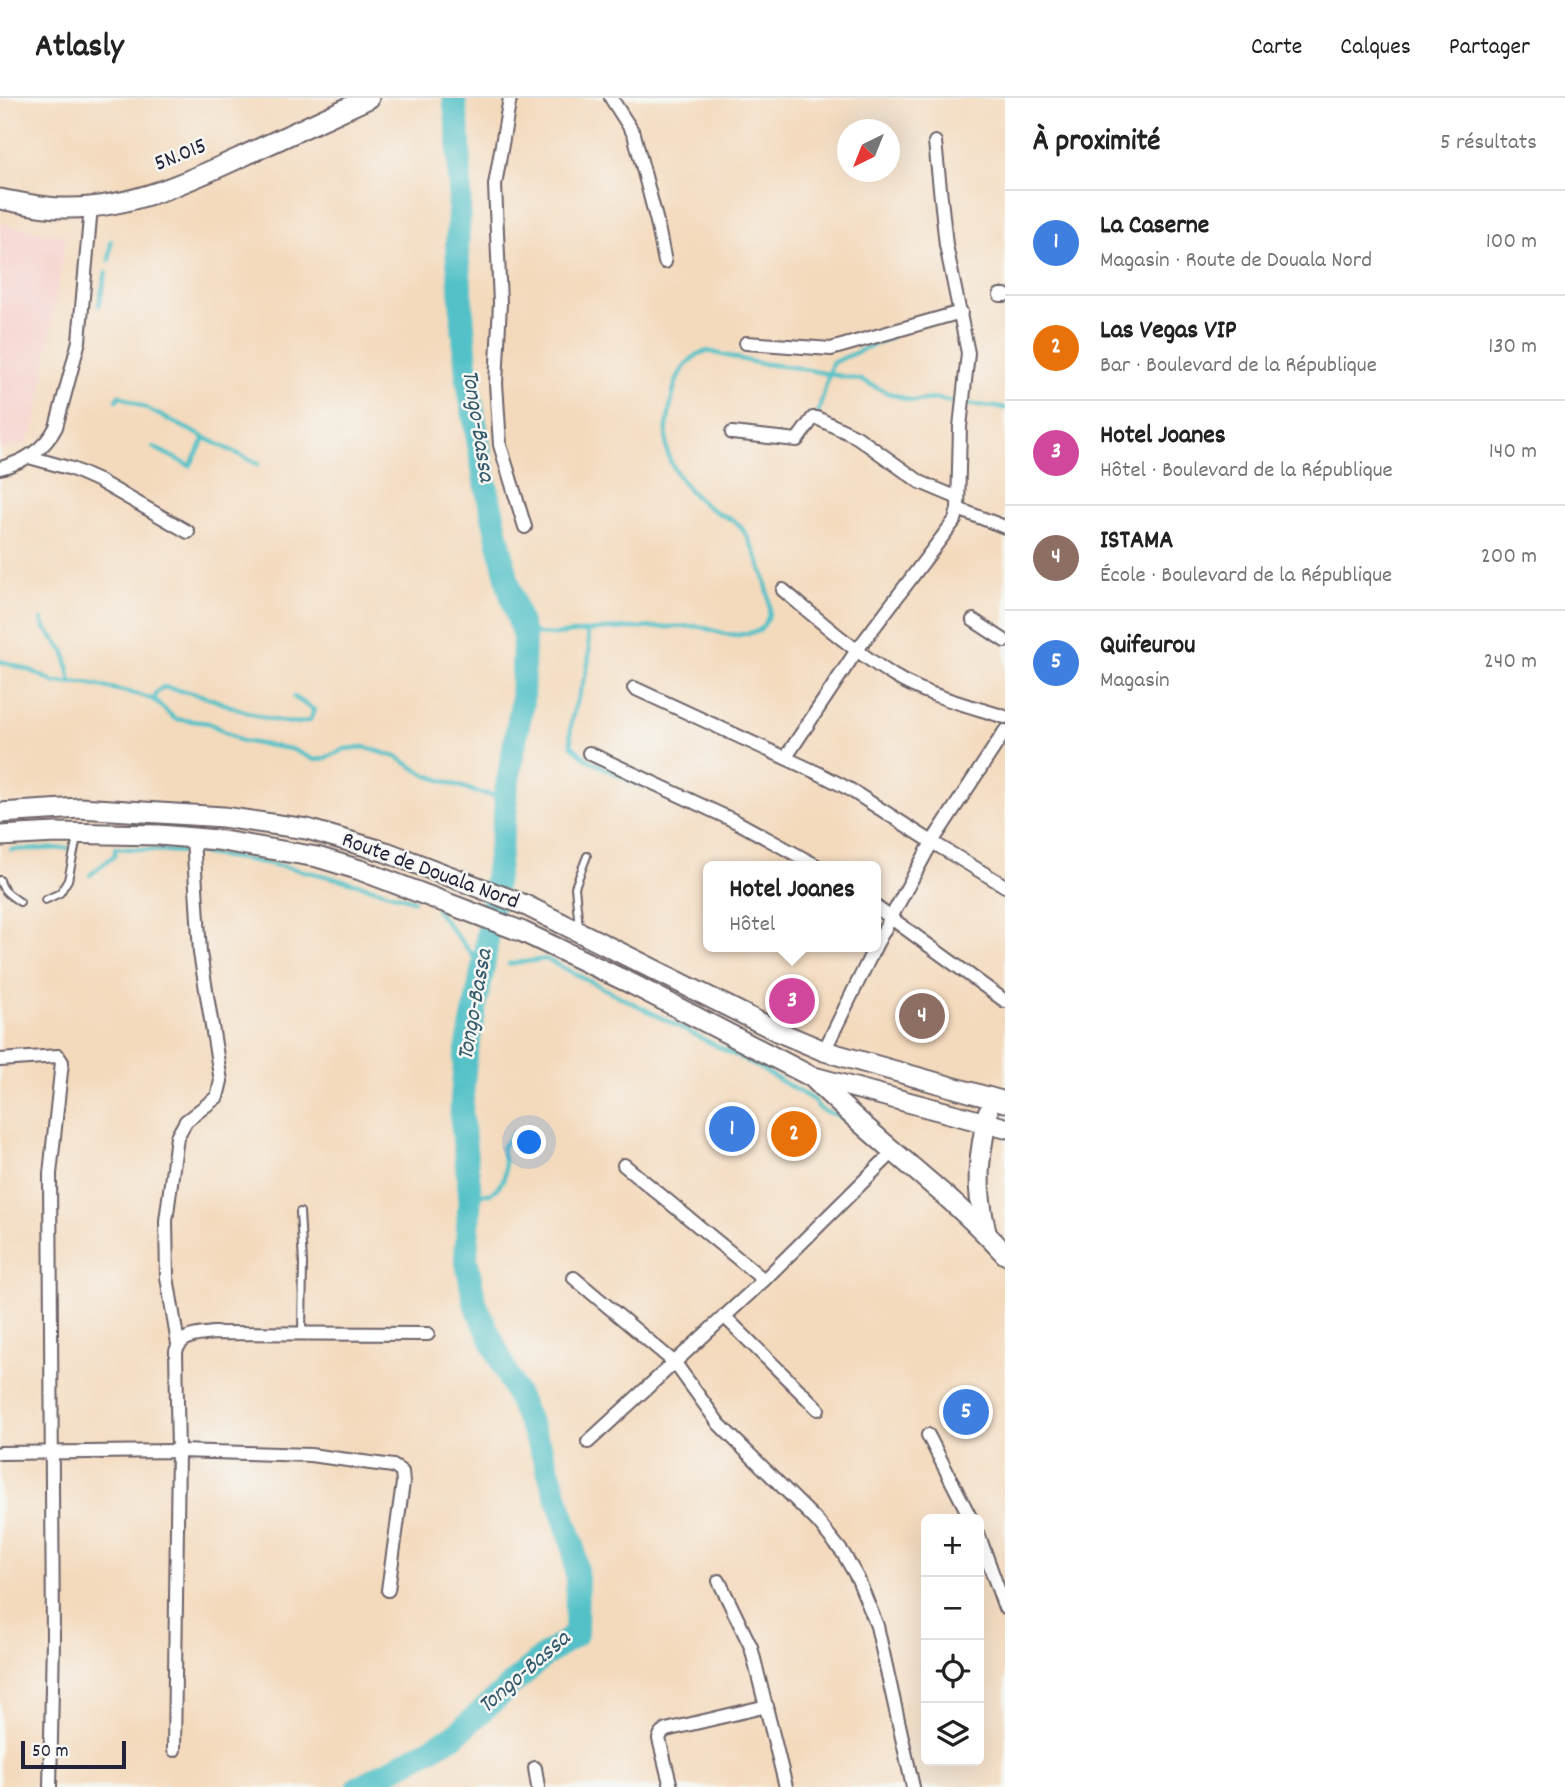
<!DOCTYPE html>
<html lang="fr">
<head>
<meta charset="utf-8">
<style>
  :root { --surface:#fff; --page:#f6f6f6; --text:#222; --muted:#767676; --line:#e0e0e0; --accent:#0b8043 }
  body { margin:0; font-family:Dekko,sans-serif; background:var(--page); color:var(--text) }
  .controls { position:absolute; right:21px; bottom:21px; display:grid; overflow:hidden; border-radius:10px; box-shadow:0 7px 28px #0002 }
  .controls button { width:63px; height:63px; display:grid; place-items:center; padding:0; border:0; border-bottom:2px solid var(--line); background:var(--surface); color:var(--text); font:35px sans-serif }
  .compass { position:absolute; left:837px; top:21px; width:63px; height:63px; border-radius:50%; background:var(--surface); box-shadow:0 7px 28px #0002; rotate:223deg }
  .scale { position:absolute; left:21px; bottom:18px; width:105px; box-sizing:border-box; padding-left:7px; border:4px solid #22223b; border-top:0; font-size:19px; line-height:24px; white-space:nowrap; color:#22223b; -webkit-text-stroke:5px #f6f6f2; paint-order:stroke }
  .you { position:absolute; left:530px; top:1045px; width:24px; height:24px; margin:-18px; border:5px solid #fff; border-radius:50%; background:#1a73e8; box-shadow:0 0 0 10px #1a73e833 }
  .badge { display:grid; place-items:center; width:46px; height:46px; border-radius:50%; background:var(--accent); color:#fff; font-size:23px; font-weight:700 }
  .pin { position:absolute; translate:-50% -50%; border:4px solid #fff; box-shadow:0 2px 7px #0006 }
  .popup { position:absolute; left:703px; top:763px; width:178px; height:91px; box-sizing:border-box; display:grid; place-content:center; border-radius:10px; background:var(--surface); filter:drop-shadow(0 2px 5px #0005); font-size:23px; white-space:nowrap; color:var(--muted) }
  .popup b { font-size:26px; color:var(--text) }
  .popup::after { content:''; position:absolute; left:50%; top:100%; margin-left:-14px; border:14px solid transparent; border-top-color:var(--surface) }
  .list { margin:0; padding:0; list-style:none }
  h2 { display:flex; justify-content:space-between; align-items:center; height:91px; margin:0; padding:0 28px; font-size:30px }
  h2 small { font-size:23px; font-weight:400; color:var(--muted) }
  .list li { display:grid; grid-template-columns:46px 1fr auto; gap:21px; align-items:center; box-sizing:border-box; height:105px; padding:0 28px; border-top:2px solid var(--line) }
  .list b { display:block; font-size:26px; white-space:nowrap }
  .list p { margin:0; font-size:23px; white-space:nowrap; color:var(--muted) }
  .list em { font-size:23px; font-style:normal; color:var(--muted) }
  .icon { flex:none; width:38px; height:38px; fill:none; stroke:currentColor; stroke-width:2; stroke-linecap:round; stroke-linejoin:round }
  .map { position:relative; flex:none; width:1005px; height:1689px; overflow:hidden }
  header { display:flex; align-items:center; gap:42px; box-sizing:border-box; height:98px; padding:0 35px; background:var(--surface); border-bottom:2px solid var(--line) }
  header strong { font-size:33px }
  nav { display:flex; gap:38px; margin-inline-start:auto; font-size:24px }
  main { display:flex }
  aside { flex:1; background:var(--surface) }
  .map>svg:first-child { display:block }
  .built { fill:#f7d0cb }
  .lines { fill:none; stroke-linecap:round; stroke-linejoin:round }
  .stream { stroke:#53c1c7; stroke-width:4.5 }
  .river { stroke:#53c1c7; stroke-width:24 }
  .lane-casing { stroke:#6c6268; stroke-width:10 }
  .street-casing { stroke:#6c6268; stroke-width:16 }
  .primary-casing { stroke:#6c6268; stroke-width:23 }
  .lane { stroke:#fff; stroke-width:6 }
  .street { stroke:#fff; stroke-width:12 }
  .primary { stroke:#fff; stroke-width:19 }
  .labels { text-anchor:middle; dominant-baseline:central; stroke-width:5; stroke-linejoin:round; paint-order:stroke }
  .street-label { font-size:23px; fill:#22223b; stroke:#f6f6f2 }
  .water-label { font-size:24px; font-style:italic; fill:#335a6c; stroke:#f6f6f2 }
</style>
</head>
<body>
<header>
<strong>Atlasly</strong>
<nav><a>Carte</a><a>Calques</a><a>Partager</a></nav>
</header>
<main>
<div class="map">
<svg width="1005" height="1689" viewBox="0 0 1005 1689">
  <rect width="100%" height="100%" fill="#f6f6f2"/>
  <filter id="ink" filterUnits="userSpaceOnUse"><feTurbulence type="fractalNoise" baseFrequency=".0143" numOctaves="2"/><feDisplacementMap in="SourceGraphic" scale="14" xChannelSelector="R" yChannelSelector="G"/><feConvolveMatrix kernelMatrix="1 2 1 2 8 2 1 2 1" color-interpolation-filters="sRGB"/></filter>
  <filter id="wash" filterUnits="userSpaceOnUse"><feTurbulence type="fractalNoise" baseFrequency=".00686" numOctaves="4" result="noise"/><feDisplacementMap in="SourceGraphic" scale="28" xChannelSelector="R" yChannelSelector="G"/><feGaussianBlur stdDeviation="1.57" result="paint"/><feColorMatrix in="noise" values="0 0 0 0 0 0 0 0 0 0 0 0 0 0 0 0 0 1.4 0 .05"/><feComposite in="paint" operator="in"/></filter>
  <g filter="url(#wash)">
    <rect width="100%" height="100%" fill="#f4dabd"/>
    <path class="built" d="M0 126 66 138 35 332 24 346 5 351 0 349Z"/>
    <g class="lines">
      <g class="stream">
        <path d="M109 162 111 143"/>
        <path d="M99 207 106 174"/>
        <path d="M117 302 119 297 258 366"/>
        <path d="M964 306 1005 310"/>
        <path d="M818 315 832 265 891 239"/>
        <path d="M153 349 190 368 205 340"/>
        <path d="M42 522 45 530 65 554 71 584"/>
        <path d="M523 531 539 536 556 537 605 531 698 528 725 536 738 537 759 533C762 529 766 524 768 520 775 498 753 440 737 425 732 420 724 419 718 415 697 404 678 382 669 360 662 340 670 312 674 291 677 276 691 256 707 253L757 265 792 269 861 282 886 294 912 303 937 301 958 305"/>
        <path d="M587 534C598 580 563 608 572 648L587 661 640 688"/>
        <path d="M0 563 32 573 54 584 87 585 137 596 154 602 175 621 209 625 241 643 291 651 315 662 323 661 345 651 364 649 397 659 426 677 477 694 505 700"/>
        <path d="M154 602 156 595 163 589C176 592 188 594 200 597 226 605 286 634 310 622L314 612 294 599"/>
        <path d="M11 752 69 750"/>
        <path d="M199 755C272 764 342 780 413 802"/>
        <path d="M90 777 115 757V750L186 754"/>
        <path d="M436 812 483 870"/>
        <path d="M509 866 546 861 754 967 815 1003C822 1019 830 1011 843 1021"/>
        <path d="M470 1096H490C511 1080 505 1072 502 1050L512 1036"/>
      </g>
      <path class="river" d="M359 1689 454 1638 539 1562 576 1536 577 1482 573 1447 541 1351 475 1205 466 1160 470 1096 461 1015 465 962 483 870 506 709 505 700 522 605 524 539 509 489 485 383 467 278 457 150 460 95 459 42 454 0"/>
    </g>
  </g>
  <g filter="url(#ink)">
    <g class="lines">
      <g class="lane-casing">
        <g id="lane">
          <path d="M0 782C2 793 11 798 20 804"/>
          <path d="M45 802 60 795 68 782 77 740"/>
          <path d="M579 829 575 789 587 758"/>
          <path d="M300 1114 303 1165 302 1235"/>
        </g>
      </g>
      <g class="street-casing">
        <g id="street">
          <path d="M510 0 495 87 500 205 496 285 500 347 525 429"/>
          <path d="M611 0 634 36 657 124 665 164"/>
          <path d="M1000 197H1005"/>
          <path d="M746 245 831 251 961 214"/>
          <path d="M732 335 797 342 813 320H817L857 339 920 384 958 400"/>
          <path d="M29 359 72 371 99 383 188 434"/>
          <path d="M0 370C24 364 44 352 56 329L79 243 91 109"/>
          <path d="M958 411 1005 429"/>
          <path d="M783 492C819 522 854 553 894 578 927 598 968 607 1005 619"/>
          <path d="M973 522 1005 543"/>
          <path d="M634 590 820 676 849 691 932 744 1005 633"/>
          <path d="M589 655 737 724 817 768"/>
          <path d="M786 659 857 552 955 422 958 411 960 329 968 255 946 147 935 44"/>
          <path d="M876 809 1005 903"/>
          <path d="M876 847 932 744 1005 788"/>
          <path d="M824 953 875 849"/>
          <path d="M0 962 58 958 62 964 50 1076 53 1540 50 1689"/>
          <path d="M624 1067 764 1182"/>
          <path d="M574 1180 675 1265 719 1326 818 1424 843 1455 858 1481 877 1528 913 1689"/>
          <path d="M724 1218 818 1311"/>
          <path d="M178 1246 167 1179 166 1123 177 1039 186 1023 217 999 221 983 200 855 193 740"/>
          <path d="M928 1337 971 1421"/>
          <path d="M588 1344 764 1182 895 1052"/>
          <path d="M0 1355 178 1353 310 1357 393 1368 402 1374 403 1385 388 1492"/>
          <path d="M979 1438 1005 1510"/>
          <path d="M719 1483 751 1549 786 1689"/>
          <path d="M174 1652 178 1353 176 1253C182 1236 198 1237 214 1235L428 1236"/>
          <path d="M535 1670 538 1689"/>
          <path d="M671 1689 659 1641 661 1636 666 1632 767 1608"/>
        </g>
      </g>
      <g class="primary-casing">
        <g id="primary">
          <path d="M0 101C23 105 46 111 69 110 134 110 194 81 252 54 291 36 330 18 369 0"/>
          <path d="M0 715 80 710 223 719 307 731 386 754 525 807 779 934 824 953 1005 1004"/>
          <path d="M0 738 56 735 159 737 217 742 317 759 360 772 523 834 632 886 810 978 1005 1030"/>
          <path d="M812 979C873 1042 946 1091 1005 1156"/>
          <path d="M986 1134C975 1087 978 1062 988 1015"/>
        </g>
      </g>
      <use href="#lane" class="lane"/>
      <use href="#street" class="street"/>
      <use href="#primary" class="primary"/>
    </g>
  </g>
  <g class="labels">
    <g class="street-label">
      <text transform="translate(181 58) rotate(-22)">5N.015</text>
      <text transform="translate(430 774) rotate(20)">Route de Douala Nord</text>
    </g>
    <g class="water-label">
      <text transform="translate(477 328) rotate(81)">Tongo-Bassa</text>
      <text transform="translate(476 907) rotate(-80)">Tongo-Bassa</text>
      <text transform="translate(525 1575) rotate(-41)">Tongo-Bassa</text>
    </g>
  </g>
</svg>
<div class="controls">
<button>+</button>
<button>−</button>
<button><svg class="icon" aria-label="locate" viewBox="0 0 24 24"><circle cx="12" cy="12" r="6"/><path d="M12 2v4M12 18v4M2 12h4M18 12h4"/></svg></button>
<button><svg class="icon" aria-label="layers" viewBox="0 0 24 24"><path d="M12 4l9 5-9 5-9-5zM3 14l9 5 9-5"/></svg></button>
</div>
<svg class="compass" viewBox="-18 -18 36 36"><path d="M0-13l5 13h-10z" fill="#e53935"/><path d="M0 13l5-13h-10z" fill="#767676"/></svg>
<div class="scale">50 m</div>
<div class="you"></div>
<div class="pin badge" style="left:732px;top:1031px;background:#3f7fe0">1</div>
<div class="pin badge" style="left:794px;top:1036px;background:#e8710a">2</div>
<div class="pin badge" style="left:792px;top:903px;background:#d1479c">3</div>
<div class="popup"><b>Hotel Joanes</b>Hôtel</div>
<div class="pin badge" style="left:922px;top:918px;background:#8d6e63">4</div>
<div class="pin badge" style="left:966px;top:1314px;background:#3f7fe0">5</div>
</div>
<aside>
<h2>À proximité<small>5 résultats</small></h2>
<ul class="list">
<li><span class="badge" style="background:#3f7fe0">1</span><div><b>La Caserne</b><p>Magasin · Route de Douala Nord</p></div><em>100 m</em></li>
<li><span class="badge" style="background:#e8710a">2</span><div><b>Las Vegas VIP</b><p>Bar · Boulevard de la République</p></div><em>130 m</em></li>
<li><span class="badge" style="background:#d1479c">3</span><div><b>Hotel Joanes</b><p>Hôtel · Boulevard de la République</p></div><em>140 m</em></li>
<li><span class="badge" style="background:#8d6e63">4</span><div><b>ISTAMA</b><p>École · Boulevard de la République</p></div><em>200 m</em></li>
<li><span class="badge" style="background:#3f7fe0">5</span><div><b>Quifeurou</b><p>Magasin</p></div><em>240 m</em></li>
</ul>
</aside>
</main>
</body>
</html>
